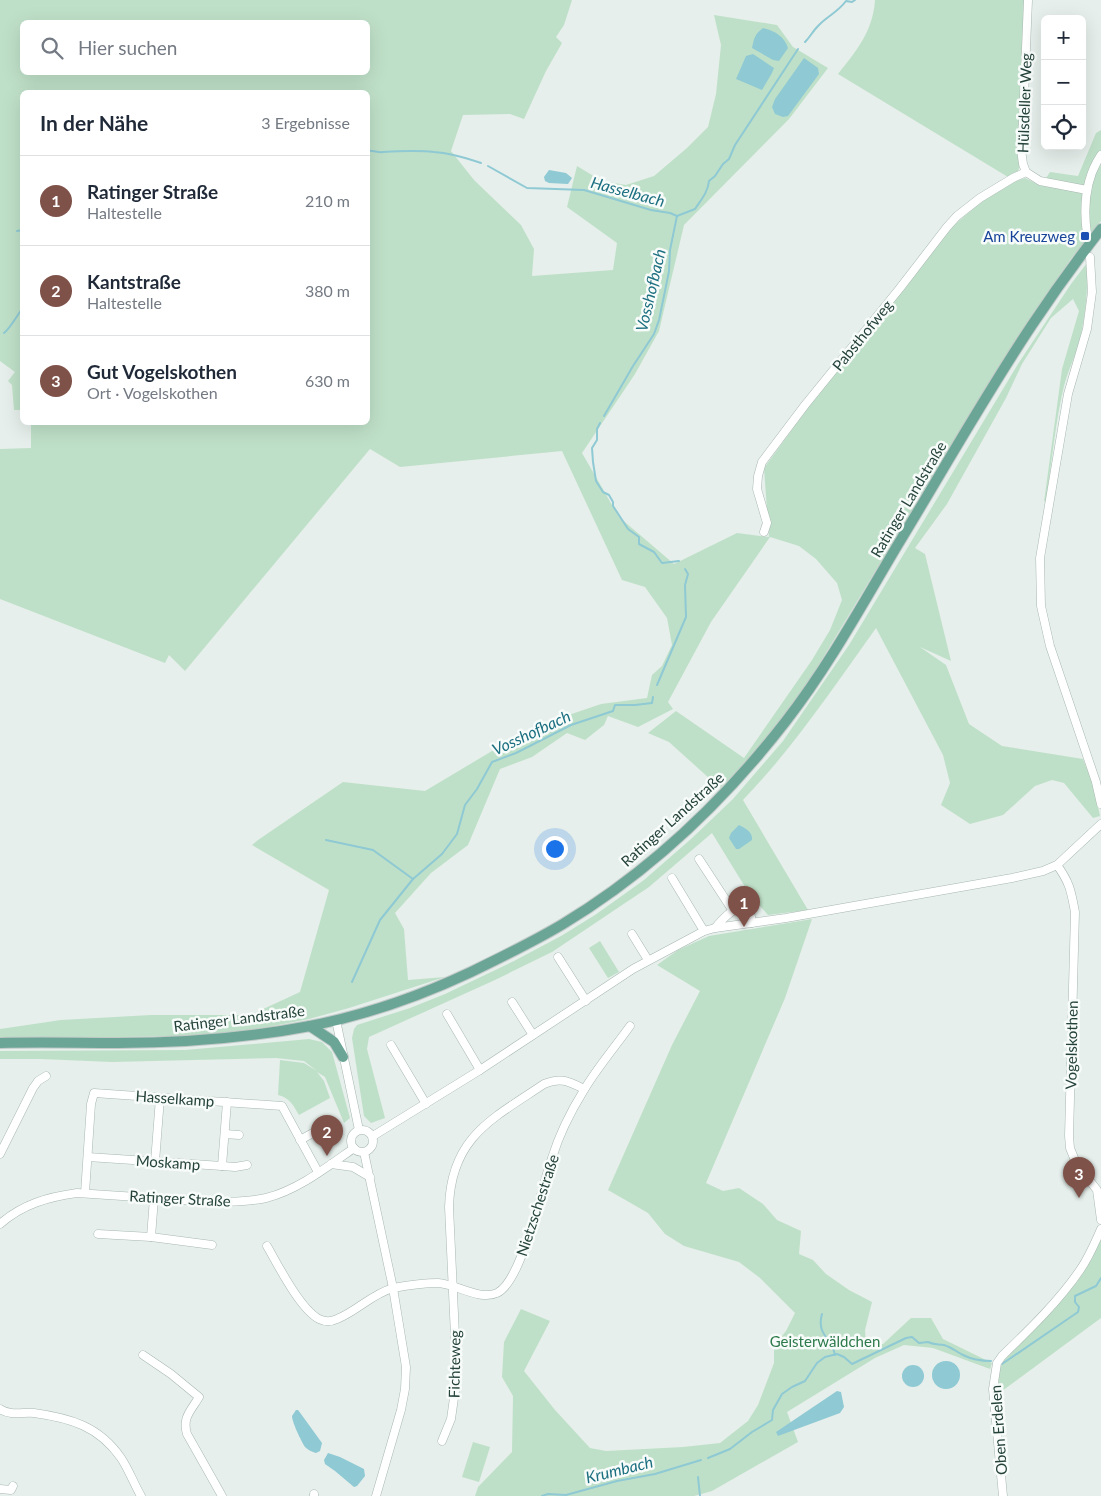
<!DOCTYPE html>
<html lang="de">
<head>
<meta charset="utf-8">
<style>
  :root { --surface:#fff; --page:#f6f6f7; --text:#1f2937; --muted:#747a83; --line:#e0e1e3; --accent:#7f5249 }
  body { margin:0; font-family:Lato,sans-serif; background:var(--page); color:var(--text) }
  .controls { position:absolute; right:15px; top:15px; display:grid; overflow:hidden; border-radius:8px; box-shadow:0 5px 20px #0002 }
  .controls button { width:45px; height:45px; display:grid; place-items:center; padding:0; border:0; border-bottom:1px solid var(--line); background:var(--surface); color:var(--text); font:25px sans-serif }
  .you { position:absolute; left:554px; top:848px; width:18px; height:18px; margin:-12px; border:4px solid #fff; border-radius:50%; background:#1a73e8; box-shadow:0 0 0 8px #1a73e833 }
  .badge { display:grid; place-items:center; width:32px; height:32px; border-radius:50%; background:var(--accent); color:#fff; font-size:16px; font-weight:700 }
  .pin { position:absolute; translate:-50% -41px; filter:drop-shadow(0 1px 2px #0008) }
  .pin::after { content:''; position:absolute; top:26px; width:18px; height:15px; background:inherit; clip-path:polygon(0 0,100% 0,50% 100%) }
  .list { margin:0; padding:0; list-style:none }
  h2 { display:flex; justify-content:space-between; align-items:center; height:65px; margin:0; padding:0 20px; font-size:21px }
  h2 small { font-size:16px; font-weight:400; color:var(--muted) }
  .list li { display:grid; grid-template-columns:32px 1fr auto; gap:15px; align-items:center; box-sizing:border-box; height:90px; padding:0 20px; border-top:1px solid var(--line) }
  .list b { display:block; font-size:19px; white-space:nowrap }
  .list p { margin:0; font-size:16px; white-space:nowrap; color:var(--muted) }
  .list em { font-size:16px; font-style:normal; color:var(--muted) }
  .icon { flex:none; width:28px; height:28px; fill:none; stroke:currentColor; stroke-width:2; stroke-linecap:round; stroke-linejoin:round }
  .map { position:relative; flex:none; width:1101px; height:1496px; overflow:hidden }
  .search { position:absolute; background:var(--surface); box-shadow:0 5px 20px #0002; left:20px; top:20px; width:350px; height:55px; display:flex; align-items:center; gap:12px; box-sizing:border-box; padding:0 18px; border-radius:8px; color:var(--muted); font-size:19px }
  .panel { position:absolute; background:var(--surface); box-shadow:0 5px 20px #0002; left:20px; top:90px; width:350px; height:335px; border-radius:8px }
  .map>svg:first-child { display:block }
  .green { fill:#bfe0c8; fill-rule:evenodd }
  .water { fill:#8ec9d4 }
  .lines { fill:none; stroke-linecap:round; stroke-linejoin:round }
  .stream { stroke:#8ec9d4; stroke-width:2 }
  .minor-casing { stroke:#a8b8b2; stroke-width:9 }
  .major-casing { stroke:#c2cac8; stroke-width:12 }
  .minor { stroke:#fff; stroke-width:8 }
  .major { stroke:#6aa596; stroke-width:10 }
  .transit-dot { fill:#1a4fb4; stroke:#f7fbf9; stroke-width:2 }
  .labels { text-anchor:middle; dominant-baseline:central; stroke-width:5; stroke-linejoin:round; paint-order:stroke }
  .street-label { font-size:15px; fill:#24423a; stroke:#f7fbf9 }
  .transit-label { font-size:15px; fill:#164399; stroke:#f7fbf9; text-anchor:end }
  .park-label { font-size:15px; fill:#2d7a4b; stroke:#f7fbf9 }
  .water-label { font-size:16px; font-style:italic; fill:#1c6f80; stroke:#f7fbf9 }
</style>
</head>
<body>
<div class="map">
<svg width="1101" height="1496" viewBox="0 0 1101 1496">
  <rect width="100%" height="100%" fill="#e6efeb"/>
  <g class="green">
    <path d="M0 0H572L564 25 556 37 562 43 546 71 524 119 510 114 463 115 451 151 474 180 521 225 534 249 532 276 613 270 617 243 567 207 577 166 602 181 626 185 654 176 687 148 708 127 716 94 721 45 714 15 777 25 793 47 828 68 789 119 684 225 659 331 635 374 582 453 619 517 674 564 737 533 769 537 764 468 815 398 953 226C975 207 997 187 1025 178L1041 186 1050 172 1078 176 1096 133 1101 130V221L1070 260 998 368 815 671 776 729 746 763 720 788 669 742 648 733 676 711 744 758 812 660 830 630 842 600 837 583 816 559 799 546 770 537 711 622 668 702 673 709 638 727 608 716 604 725 585 740 567 733 532 757 500 769 468 845 431 873 395 913 404 929 408 980 445 977 349 1008 309 1019 242 1032 182 1036 0 1039V1029L61 1020 151 1015H250L300 992 329 890 252 845 258 840 343 782 425 791 492 751 551 721 601 704 647 698 652 675 662 666 672 645 667 618 645 587 622 580 562 451 400 467 370 449 185 671 169 655 165 663 0 599V449L31 448V423L368 422V92H22V410H14L12 385 8 381 15 372 0 361ZM22 22H368V72H22Z"/>
    <path d="M875 0H1024L1020 132 1018 158 1020 165 1018 171 1008 177 838 74C857 50 873 31 875 0Z"/>
    <path d="M1087 263C1088 289 1086 313 1080 339 1076 355 1068 370 1064 386 1055 423 1052 462 1046 500L1044 502 1062 369 1079 311 1073 299 1051 318 1022 364 1006 398 947 504 915 548 925 554 951 661 920 647 946 665 969 724 1002 746 1083 759 1094 787 1100 816 1093 818 1064 783 1052 780 1035 786 1003 815 970 824 941 805 950 783 943 755 876 628C834 687 793 748 743 800L808 910 768 915 750 895 712 833 649 887 552 952 495 980 369 1037 367 1049 385 1118 371 1123 364 1116 352 1038 354 1029 357 1025 410 1008 445 994 514 961 561 936 595 915 644 880 691 839 733 799 783 741 849 645 1018 364 1071 284Z"/>
    <path d="M812 919 785 998 706 1183 723 1191 739 1188 763 1204 777 1220 801 1231 799 1254 813 1260 826 1274 849 1290 872 1302 865 1330 866 1344H883L911 1318H931L943 1339 992 1363 990 1369 933 1348 904 1345 875 1358 787 1412 798 1442 712 1491 694 1496H475L478 1487 512 1452 513 1396 502 1377 504 1342 521 1309 550 1321 524 1371 555 1410 590 1448 606 1451 683 1447 720 1443 748 1421 758 1405 774 1363V1346L786 1331 795 1313 760 1278 739 1262 684 1246 665 1234 648 1213 608 1190 672 1045 700 991 657 965 678 950 709 936Z"/>
    <path d="M600 941 619 972 608 978 589 948Z"/>
    <path d="M309 1039 322 1042 332 1052 350 1118 344 1123 325 1077 317 1072 324 1081 330 1098 299 1115C293 1105 290 1098 278 1095L280 1060 304 1063 317 1071 304 1061 276 1058 112 1062 41 1059H0V1051L185 1050Z"/>
    <path d="M1101 1240V1318L998 1394 999 1371 1005 1357 1077 1282 1092 1259 1098 1242Z"/>
    <path d="M473 1442 490 1447 479 1482 462 1477Z"/>
  </g>
  <g class="water">
    <path d="M763 28C775 31 784 36 788 48L779 61 773 60 752 48C754 38 755 34 763 28Z"/>
    <path d="M753 54 774 68 772 73 762 90 736 79 746 56Z"/>
    <path d="M804 58 818 68 819 74 788 116 783 117 775 114 772 107 775 99Z"/>
    <path d="M549 170 566 173 572 178 568 184 549 183 545 181 544 177Z"/>
    <path d="M739 825C745 828 753 832 752 840L739 849H736L729 838 731 833Z"/>
    <circle cx="946" cy="1375" r="14"/>
    <circle cx="913" cy="1376" r="11"/>
    <path d="M837 1391 841 1392 844 1407 840 1413 778 1436 776 1432Z"/>
    <path d="M296 1410H298L301 1414 322 1443 320 1451 316 1453C312 1452 308 1450 305 1447 301 1441 292 1422 292 1416Z"/>
    <path d="M328 1453 340 1457 364 1469 365 1476 357 1486 354 1487 335 1471 325 1464 324 1460Z"/>
  </g>
  <g class="lines">
    <g class="stream">
      <path d="M805 42C810 37 813 31 818 26 827 16 837 13 846 1L852 2 855 0"/>
      <path d="M368 151C373 150 378 153 383 152 399 151 418 150 434 152 450 153 466 158 481 163"/>
      <path d="M488 166 527 188 584 190 651 210 670 213 677 216 695 209C701 200 708 192 709 181L715 176 723 164 729 159 735 145 798 49"/>
      <path d="M17 231 22 230"/>
      <path d="M4 333C11 327 16 317 22 309"/>
      <path d="M604 416 633 366 654 334 659 320 665 291 669 271 670 250 677 216"/>
      <path d="M600 423 597 429V440L592 448 593 462 596 481 603 492 609 495 613 502V506L628 529 639 537V544L654 552 662 563 679 561"/>
      <path d="M657 685 686 617 685 585 688 574 685 569"/>
      <path d="M326 840 373 850 413 879"/>
      <path d="M352 982 380 920 413 879 442 854 457 834 465 805 477 789 492 762 516 753 571 725 613 711 615 705H635L652 703 653 697"/>
      <path d="M822 1314C816 1335 832 1338 835 1355"/>
      <path d="M1002 1364 1078 1312 1079 1307 1075 1302V1296L1096 1286 1101 1278"/>
      <path d="M708 1458 730 1449 752 1432 772 1420 773 1410 782 1394 792 1387 805 1381 817 1363 825 1357 837 1354 844 1357 852 1364 906 1338 912 1337 919 1343 928 1342C934 1345 938 1344 944 1345 951 1347 957 1352 963 1355 971 1359 982 1361 991 1361"/>
      <path d="M698 1477 700 1496"/>
      <path d="M542 1496 548 1494 566 1495 617 1481 655 1474 701 1460"/>
    </g>
    <g class="minor-casing">
      <g id="minor">
        <path d="M1028 0 1023 121 1021 150 1023 164 1026 172 1040 181 1087 190"/>
        <path d="M1087 234C1083 206 1085 179 1101 155"/>
        <path d="M1090 257 1092 292 1087 329 1068 394 1040 558 1041 606 1050 646 1096 782 1101 804"/>
        <path d="M764 532 767 523 757 489 758 476 762 462 805 405 900 288 947 227 957 216 980 198 1013 178 1026 172"/>
        <path d="M699 859 733 911"/>
        <path d="M1057 865C1070 883 1071 891 1075 912L1069 1136 1070 1148 1076 1163 1097 1190 1101 1220"/>
        <path d="M672 878 704 931"/>
        <path d="M715 928C721 921 733 907 743 907 746 907 748 909 750 911L752 923"/>
        <path d="M632 934 648 960"/>
        <path d="M558 957 586 1001"/>
        <path d="M512 1002 533 1035"/>
        <path d="M447 1014 480 1070"/>
        <path d="M336 1020 359 1130"/>
        <path d="M391 1045 426 1104"/>
        <circle cx="362" cy="1141" r="11"/>
        <path d="M225 1134 239 1135"/>
        <path d="M373 1136 480 1070 633 969 704 931 715 928 786 918 1012 878 1043 871 1057 865 1101 824"/>
        <path d="M300 1140 322 1128"/>
        <path d="M364 1152 393 1288 406 1367 405 1389 401 1410 376 1496"/>
        <path d="M0 1154 33 1088 38 1081 46 1076"/>
        <path d="M88 1157 222 1166 235 1167 247 1165"/>
        <path d="M155 1162 160 1098"/>
        <path d="M331 1164 353 1167 370 1177"/>
        <path d="M222 1166 227 1102"/>
        <path d="M85 1193 91 1104 94 1093 282 1106 318 1172"/>
        <path d="M0 1224C23 1204 48 1197 77 1193L212 1202C230 1202 249 1202 266 1198 298 1190 327 1167 354 1148"/>
        <path d="M98 1234 151 1237 212 1245"/>
        <path d="M151 1237 154 1198"/>
        <path d="M267 1246C278 1265 300 1309 319 1319 325 1322 331 1322 337 1319 357 1311 372 1294 393 1288 404 1286 427 1283 438 1283 456 1284 480 1301 497 1293 512 1286 524 1250 529 1235 538 1210 543 1184 552 1158 559 1135 571 1111 584 1090 597 1068 615 1047 630 1026"/>
        <path d="M143 1355 171 1374 199 1397C191 1411 182 1417 187 1434L222 1496"/>
        <path d="M0 1409C10 1416 23 1412 34 1413 70 1418 99 1426 121 1458 129 1470 134 1484 141 1496"/>
        <path d="M442 1441 451 1419 456 1384V1357L449 1207C451 1137 492 1119 544 1084 561 1077 568 1081 584 1089"/>
        <path d="M0 1489 11 1490 13 1486"/>
        <path d="M314 1494V1496"/>
        <path d="M1003 1496 993 1389 997 1363 1002 1356C1029 1330 1059 1301 1080 1270 1089 1257 1095 1243 1101 1229"/>
      </g>
    </g>
    <g class="major-casing">
      <g id="major">
        <path d="M310 1026 334 1042 343 1057"/>
        <path d="M0 1043C39 1042 79 1043 118 1043 182 1043 247 1038 310 1026 366 1015 420 996 471 972 502 957 533 942 563 924 649 872 724 801 786 721 828 667 862 605 897 546 942 472 984 397 1032 325 1054 292 1077 260 1101 229"/>
      </g>
    </g>
    <use href="#minor" class="minor"/>
    <use href="#major" class="major"/>
  </g>
  <rect class="transit-dot" x="1080" y="231" width="10" height="10" rx="2.5"/>
  <g class="labels">
    <g class="street-label">
      <text transform="translate(1024 103) rotate(-88)">Hülsdeller Weg</text>
      <text transform="translate(862 335) rotate(-51)">Pabsthofweg</text>
      <text transform="translate(908 499) rotate(-59)">Ratinger Landstraße</text>
      <text transform="translate(672 819) rotate(-42)">Ratinger Landstraße</text>
      <text transform="translate(239 1018) rotate(-7)">Ratinger Landstraße</text>
      <text transform="translate(1071 1045) rotate(-89)">Vogelskothen</text>
      <text transform="translate(175 1098) rotate(4)">Hasselkamp</text>
      <text transform="translate(168 1162) rotate(4)">Moskamp</text>
      <text transform="translate(180 1198) rotate(3)">Ratinger Straße</text>
      <text transform="translate(537 1205) rotate(-72)">Nietzschestraße</text>
      <text transform="translate(454 1364) rotate(-89)">Fichteweg</text>
      <text transform="translate(998 1430) rotate(-94)">Oben Erdelen</text>
    </g>
    <g class="transit-label">
      <text x="1075" y="236">Am Kreuzweg</text>
    </g>
    <g class="park-label">
      <text x="825" y="1341">Geisterwäldchen</text>
    </g>
    <g class="water-label">
      <text transform="translate(628 191) rotate(15)">Hasselbach</text>
      <text transform="translate(650 290) rotate(-77)">Vosshofbach</text>
      <text transform="translate(531 732) rotate(-25)">Vosshofbach</text>
      <text transform="translate(619 1469) rotate(-14)">Krumbach</text>
    </g>
  </g>
</svg>
<div class="controls">
<button>+</button>
<button>−</button>
<button><svg class="icon" aria-label="locate" viewBox="0 0 24 24"><circle cx="12" cy="12" r="6"/><path d="M12 2v4M12 18v4M2 12h4M18 12h4"/></svg></button>
</div>
<div class="you"></div>
<div class="pin badge" style="left:744px;top:927px">1</div>
<div class="pin badge" style="left:327px;top:1156px">2</div>
<div class="pin badge" style="left:1079px;top:1198px">3</div>
<div class="search"><svg class="icon" aria-label="search" viewBox="0 0 24 24"><circle cx="10" cy="10" r="6"/><path d="M15 15l6 6"/></svg>Hier suchen</div>
<section class="panel">
<h2>In der Nähe<small>3 Ergebnisse</small></h2>
<ul class="list">
<li><span class="badge">1</span><div><b>Ratinger Straße</b><p>Haltestelle</p></div><em>210 m</em></li>
<li><span class="badge">2</span><div><b>Kantstraße</b><p>Haltestelle</p></div><em>380 m</em></li>
<li><span class="badge">3</span><div><b>Gut Vogelskothen</b><p>Ort · Vogelskothen</p></div><em>630 m</em></li>
</ul>
</section>
</div>
</body>
</html>
